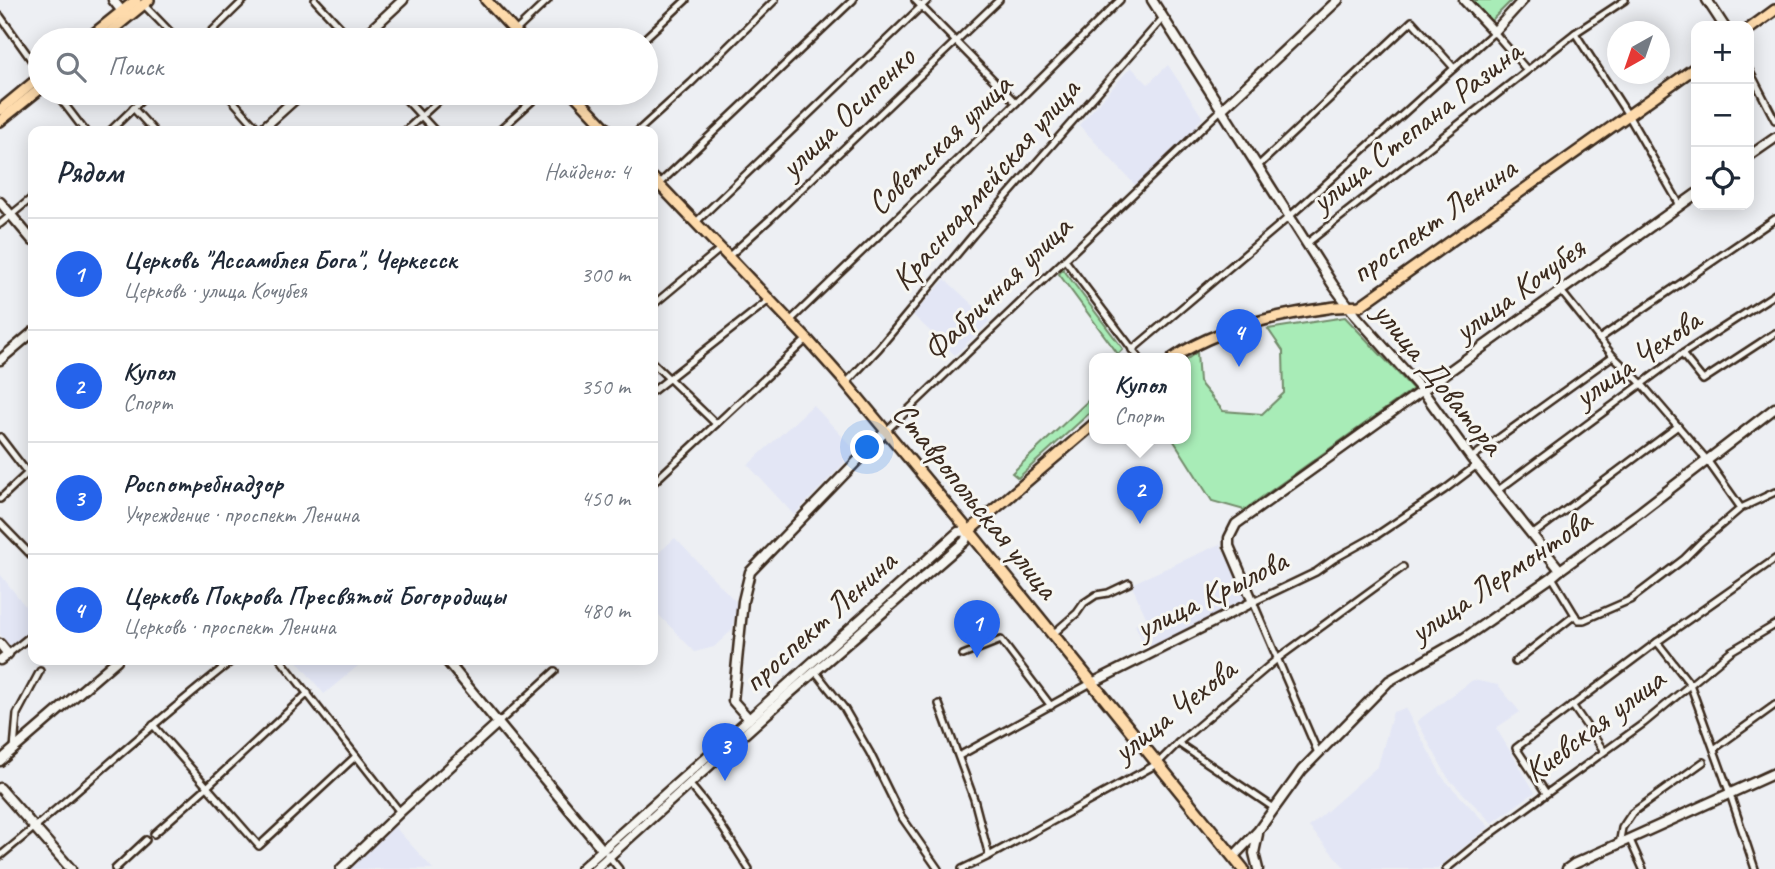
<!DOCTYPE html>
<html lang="ru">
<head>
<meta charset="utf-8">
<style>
  :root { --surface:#fff; --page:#f6f6f7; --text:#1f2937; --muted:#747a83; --line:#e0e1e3; --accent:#2563eb }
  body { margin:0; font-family:Caveat,sans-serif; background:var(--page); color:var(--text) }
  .controls { position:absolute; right:21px; top:21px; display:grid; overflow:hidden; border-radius:14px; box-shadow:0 4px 18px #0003 }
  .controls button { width:63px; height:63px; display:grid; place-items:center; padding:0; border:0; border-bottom:2px solid var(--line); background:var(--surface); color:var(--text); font:35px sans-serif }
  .compass { position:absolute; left:1607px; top:21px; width:63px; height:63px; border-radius:50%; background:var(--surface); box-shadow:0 4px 18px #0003; rotate:220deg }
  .you { position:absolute; left:868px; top:448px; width:24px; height:24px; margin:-18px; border:5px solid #fff; border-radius:50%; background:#1a73e8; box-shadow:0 0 0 10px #1a73e833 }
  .badge { display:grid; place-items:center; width:46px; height:46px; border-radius:50%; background:var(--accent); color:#fff; font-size:23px; font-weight:700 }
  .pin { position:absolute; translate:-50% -58px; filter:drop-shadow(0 2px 4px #0008) }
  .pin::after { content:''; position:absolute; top:37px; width:24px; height:21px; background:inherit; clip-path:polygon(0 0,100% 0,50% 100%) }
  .popup { position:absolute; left:1089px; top:353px; width:102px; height:91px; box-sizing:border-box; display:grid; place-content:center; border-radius:14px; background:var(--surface); filter:drop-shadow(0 2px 5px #0005); font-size:23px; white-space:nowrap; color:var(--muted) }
  .popup b { font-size:26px; color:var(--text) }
  .popup::after { content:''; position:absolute; left:50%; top:100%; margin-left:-14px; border:14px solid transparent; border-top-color:var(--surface) }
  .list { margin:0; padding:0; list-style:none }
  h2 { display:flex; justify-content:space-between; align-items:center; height:91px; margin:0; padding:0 28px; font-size:30px }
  h2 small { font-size:23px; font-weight:400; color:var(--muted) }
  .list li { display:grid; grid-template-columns:46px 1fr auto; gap:21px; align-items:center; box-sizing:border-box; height:112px; padding:0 28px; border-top:2px solid var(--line) }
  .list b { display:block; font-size:26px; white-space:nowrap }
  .list p { margin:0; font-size:23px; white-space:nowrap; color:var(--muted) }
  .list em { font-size:23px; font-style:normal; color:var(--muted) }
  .icon { flex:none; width:38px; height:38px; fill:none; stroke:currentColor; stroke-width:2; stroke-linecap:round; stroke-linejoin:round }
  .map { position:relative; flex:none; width:1775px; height:869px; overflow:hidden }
  .search { position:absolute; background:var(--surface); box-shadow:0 4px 18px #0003; left:28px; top:28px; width:630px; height:77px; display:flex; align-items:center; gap:18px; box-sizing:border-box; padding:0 24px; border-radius:38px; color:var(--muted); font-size:26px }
  .panel { position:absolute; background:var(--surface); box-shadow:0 4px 18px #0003; left:28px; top:126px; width:630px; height:539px; border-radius:14px }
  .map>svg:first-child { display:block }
  .built { fill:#e3e6f5 }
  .green { fill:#a8ecb7; stroke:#728b6a; stroke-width:2 }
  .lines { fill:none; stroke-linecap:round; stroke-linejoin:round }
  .street-casing { stroke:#3b2a1e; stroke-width:10 }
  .secondary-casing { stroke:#3b2a1e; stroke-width:13 }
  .primary-casing { stroke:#3b2a1e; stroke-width:14 }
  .highway-casing { stroke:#3b2a1e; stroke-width:15 }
  .street { stroke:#f6f6f2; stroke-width:5 }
  .secondary { stroke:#f6f6f2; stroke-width:8 }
  .primary { stroke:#fedbac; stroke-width:9 }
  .highway { stroke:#fedbac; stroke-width:10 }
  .labels { text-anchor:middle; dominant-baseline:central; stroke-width:6; stroke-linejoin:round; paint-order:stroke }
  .street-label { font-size:33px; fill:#3b2a1e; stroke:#f6f6f2 }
</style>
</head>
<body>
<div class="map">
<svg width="1775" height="869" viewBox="0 0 1775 869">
  <rect width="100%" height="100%" fill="#edeff3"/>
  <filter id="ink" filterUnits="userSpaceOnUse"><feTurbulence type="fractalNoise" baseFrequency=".0143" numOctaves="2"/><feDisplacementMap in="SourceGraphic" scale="14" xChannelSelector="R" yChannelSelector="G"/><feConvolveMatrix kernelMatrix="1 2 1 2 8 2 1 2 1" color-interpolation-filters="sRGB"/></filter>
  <g filter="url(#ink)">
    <g class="built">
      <path d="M1168 65 1203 118 1196 125 1199 128 1137 187 1079 125 1131 67 1148 84Z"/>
      <path d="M945 279 990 321 955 355 913 315Z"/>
      <path d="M813 405 856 451 794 515 748 465Z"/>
      <path d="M675 538 737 603 732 630 714 647 695 652 653 609V558Z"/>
      <path d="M1220 544 1248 603 1147 650 1135 625 1147 619 1131 584Z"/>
      <path d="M0 574 33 616V627L10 647 0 634Z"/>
      <path d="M296 660H365L324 694Z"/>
      <path d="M1473 680 1498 685 1520 712 1496 728 1535 792 1492 823 1448 778 1417 721Z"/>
      <path d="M1405 708 1443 778 1489 827 1436 869H1346L1309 827 1378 766 1393 712Z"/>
      <path d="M394 826 433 869H350Z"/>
    </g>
    <g class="green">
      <path d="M1472 0H1512L1491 21Z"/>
      <path d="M1063 269 1123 349 1118 354 1059 274Z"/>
      <path d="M1345 317 1413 389 1244 510 1212 501 1172 438H1186V360L1197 352 1199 382 1223 411 1262 414 1284 393 1283 351 1268 329Z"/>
      <path d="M1094 395V409L1018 478 1012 473Z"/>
    </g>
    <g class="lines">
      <g class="street-casing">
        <g id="street">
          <path d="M315 0 352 40"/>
          <path d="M915 0 1016 103"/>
          <path d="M144 5 178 40"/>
          <path d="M0 16 40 72"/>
          <path d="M1575 33 1628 115 1680 205"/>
          <path d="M203 40 244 0"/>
          <path d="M506 40 548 0"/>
          <path d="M643 40 686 0"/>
          <path d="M1749 70 1775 120"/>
          <path d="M56 93 85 131"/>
          <path d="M226 93 260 131"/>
          <path d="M400 93 435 131"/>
          <path d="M133 108 154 131"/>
          <path d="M110 131 149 93"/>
          <path d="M405 131 447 93"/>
          <path d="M499 131 541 93"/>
          <path d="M638 131 691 83 775 0"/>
          <path d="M1257 167 1412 21 1454 68"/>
          <path d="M659 184 853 0"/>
          <path d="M695 223 928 0"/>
          <path d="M0 224 33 197"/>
          <path d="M1306 244 1575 33 1625 0"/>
          <path d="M728 257 770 219 999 0"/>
          <path d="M1065 260 1139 358"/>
          <path d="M1561 291 1613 356 1639 381 1707 460 1741 508"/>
          <path d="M653 305 720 249"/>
          <path d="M790 321 1016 103 1120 0"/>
          <path d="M1599 339 1775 219"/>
          <path d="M1132 350 1289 217 1494 32 1527 70"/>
          <path d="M1682 354 1703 380 1775 333"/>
          <path d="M653 363 716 424"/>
          <path d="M846 383 879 348 973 235 1163 18"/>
          <path d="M653 391 769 300"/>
          <path d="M886 431 1221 110"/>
          <path d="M0 437 33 480"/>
          <path d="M1471 458 1613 356"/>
          <path d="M653 483 807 339"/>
          <path d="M1497 491 1682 354 1775 294"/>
          <path d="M0 499 33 468"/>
          <path d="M0 523 33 557"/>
          <path d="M1532 535 1678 426"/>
          <path d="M1552 577 1578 620H1584L1630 600 1684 559 1700 543 1741 508 1775 492"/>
          <path d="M1053 634 1077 613 1084 603 1096 595 1108 593 1129 583"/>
          <path d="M1657 642 1690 684 1730 794 1755 869"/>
          <path d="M8 654 33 634"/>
          <path d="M963 655 1001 640 1051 706"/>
          <path d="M281 660 400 812"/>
          <path d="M1515 662 1575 615"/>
          <path d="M452 667 461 660"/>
          <path d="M815 671 844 708 870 753 901 816 938 869"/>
          <path d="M939 704 974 799 989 856"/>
          <path d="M1572 705 1604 751"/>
          <path d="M498 723 555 671"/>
          <path d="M153 725 259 846 356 756"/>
          <path d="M1178 743 1274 808"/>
          <path d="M14 749 17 714 40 671"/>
          <path d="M1714 749 1775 705"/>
          <path d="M1318 753 1253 602 1316 572 1334 559 1377 535 1444 490 1477 465"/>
          <path d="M959 756 1091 683"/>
          <path d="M689 784C713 810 730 840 749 869"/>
          <path d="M1546 793 1516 748 1657 642 1775 559"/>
          <path d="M154 834 207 787 308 693"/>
          <path d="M1630 840 1643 869"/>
          <path d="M1619 845 1622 828 1632 813 1703 762"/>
          <path d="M607 854 619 869"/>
          <path d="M0 856C79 792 153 722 233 660"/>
          <path d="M115 869 146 840"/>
          <path d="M962 869 989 856 1157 764 1178 743 1277 659 1403 567"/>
          <path d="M1446 869 1477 844 1644 723 1731 651 1775 625"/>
        </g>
      </g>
      <g class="secondary-casing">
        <g id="secondary">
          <path d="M113 0 125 15"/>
          <path d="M1152 0 1333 285 1356 316 1422 390 1471 458 1560 570"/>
          <path d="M1464 0 1494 32 1523 0"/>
          <path d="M1707 0 1724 26"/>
          <path d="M360 40 403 0"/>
          <path d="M1221 110 1338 0"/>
          <path d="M260 131 302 93"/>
          <path d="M1749 156 1775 138"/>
          <path d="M0 202 33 241"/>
          <path d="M0 360 33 332"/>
          <path d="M0 644 8 654 0 660"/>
          <path d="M446 660 602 849"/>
          <path d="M1092 683 1253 602 1229 546V538L1236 524 1696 194"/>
          <path d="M749 719 733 701 743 601 750 572 886 431"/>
          <path d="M0 761 117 660"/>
          <path d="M0 788 71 869"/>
          <path d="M1258 834 1254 853 1258 869"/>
          <path d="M1234 856 1258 831 1302 770 1389 681 1464 638 1552 577 1560 570 1640 512 1775 408"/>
          <path d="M341 869 400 812 498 723"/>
          <path d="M581 869 958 532 969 531 965 541 790 693 595 869"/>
          <path d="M1567 869 1574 864 1775 773"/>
        </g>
      </g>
      <g class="primary-casing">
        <g id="primary">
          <path d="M486 0 523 40"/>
          <path d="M1749 29 1775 10"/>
          <path d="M86 40 136 0"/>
          <path d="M100 40 149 0"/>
          <path d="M573 93 609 131"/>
          <path d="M0 110 40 77"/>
          <path d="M0 121 40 89"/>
          <path d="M653 178 807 339 846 383 969 531 1094 424"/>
          <path d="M1173 358C1218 328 1275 315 1328 308 1338 306 1350 307 1360 306L1696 67"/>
        </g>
      </g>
      <g class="highway-casing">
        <path id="highway" d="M969 531 1243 869"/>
      </g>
      <use href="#street" class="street"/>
      <use href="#secondary" class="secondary"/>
      <use href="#primary" class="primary"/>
      <use href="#highway" class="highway"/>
    </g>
  </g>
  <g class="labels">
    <g class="street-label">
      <text transform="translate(847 112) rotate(-44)">улица Осипенко</text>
      <text transform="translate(1416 126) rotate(-38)">улица Степана Разина</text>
      <text transform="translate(939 144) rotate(-44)">Советская улица</text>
      <text transform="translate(985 184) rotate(-49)">Красноармейская улица</text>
      <text transform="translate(1433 220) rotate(-35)">проспект Ленина</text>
      <text transform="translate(997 288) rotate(-44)">Фабричная улица</text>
      <text transform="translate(1519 289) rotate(-36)">улица Кочубея</text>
      <text transform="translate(1637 358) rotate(-35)">улица Чехова</text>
      <text transform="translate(1439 378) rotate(51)">улица Доватора</text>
      <text transform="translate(976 500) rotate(51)">Ставропольская улица</text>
      <text transform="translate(1500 576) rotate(-34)">улица Лермонтова</text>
      <text transform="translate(1211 594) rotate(-26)">улица Крылова</text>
      <text transform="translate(819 621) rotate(-42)">проспект Ленина</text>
      <text transform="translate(1174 710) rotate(-38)">улица Чехова</text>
      <text transform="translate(1594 725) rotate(-37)">Киевская улица</text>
    </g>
  </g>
</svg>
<div class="controls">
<button>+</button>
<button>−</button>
<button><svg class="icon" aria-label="locate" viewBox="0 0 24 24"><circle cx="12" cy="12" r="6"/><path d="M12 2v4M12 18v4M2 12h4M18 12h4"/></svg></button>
</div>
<svg class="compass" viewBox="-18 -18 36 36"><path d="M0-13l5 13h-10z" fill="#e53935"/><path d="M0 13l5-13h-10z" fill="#747a83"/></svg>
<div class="you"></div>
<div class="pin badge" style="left:977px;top:658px">1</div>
<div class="pin badge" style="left:1140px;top:524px">2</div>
<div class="popup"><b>Купол</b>Спорт</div>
<div class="pin badge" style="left:725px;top:781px">3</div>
<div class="pin badge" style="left:1239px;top:367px">4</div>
<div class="search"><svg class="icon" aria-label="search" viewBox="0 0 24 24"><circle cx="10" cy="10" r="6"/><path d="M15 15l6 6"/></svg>Поиск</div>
<section class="panel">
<h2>Рядом<small>Найдено: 4</small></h2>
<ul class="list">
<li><span class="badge">1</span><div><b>Церковь &quot;Ассамблея Бога&quot;, Черкесск</b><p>Церковь · улица Кочубея</p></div><em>300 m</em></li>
<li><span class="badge">2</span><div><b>Купол</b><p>Спорт</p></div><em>350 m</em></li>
<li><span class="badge">3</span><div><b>Роспотребнадзор</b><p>Учреждение · проспект Ленина</p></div><em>450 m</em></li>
<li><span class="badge">4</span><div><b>Церковь Покрова Пресвятой Богородицы</b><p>Церковь · проспект Ленина</p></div><em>480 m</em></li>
</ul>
</section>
</div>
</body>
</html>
